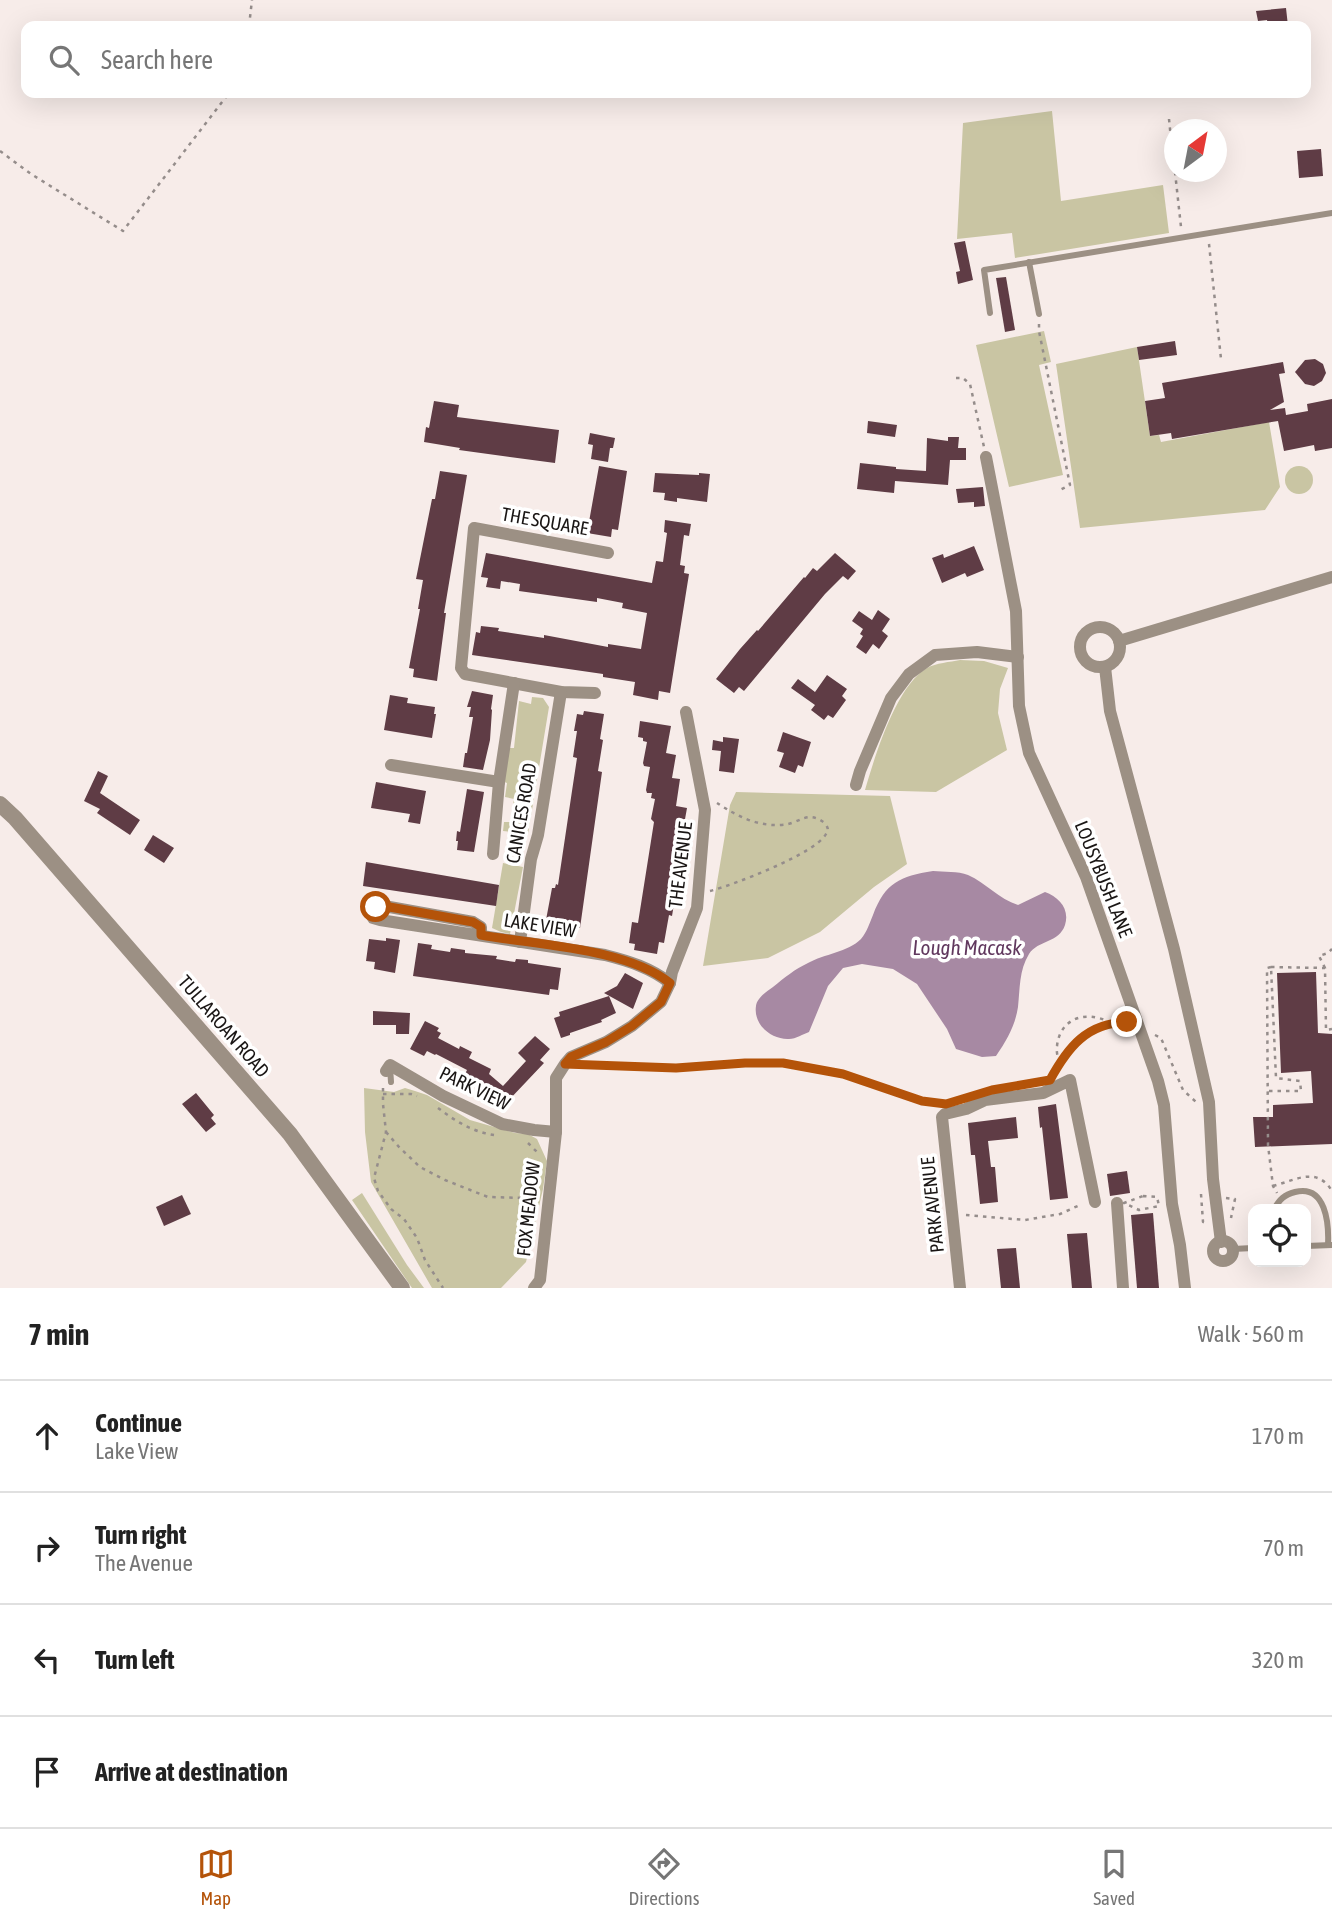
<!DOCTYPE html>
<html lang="en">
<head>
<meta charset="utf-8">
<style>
  :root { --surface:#fff; --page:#f2f2f2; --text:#222; --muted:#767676; --line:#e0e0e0; --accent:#b45309 }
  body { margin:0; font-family:"Asap Condensed",sans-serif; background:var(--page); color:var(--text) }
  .controls { position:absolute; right:21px; bottom:21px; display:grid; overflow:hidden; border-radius:14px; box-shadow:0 7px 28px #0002 }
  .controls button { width:63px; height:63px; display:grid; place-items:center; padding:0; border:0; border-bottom:2px solid var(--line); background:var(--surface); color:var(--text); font:35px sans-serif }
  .compass { position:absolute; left:1164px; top:119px; width:63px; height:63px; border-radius:50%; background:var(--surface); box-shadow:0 7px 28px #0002; rotate:32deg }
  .stop { position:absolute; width:21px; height:21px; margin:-16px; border:5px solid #b45309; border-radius:50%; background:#fff }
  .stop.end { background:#b45309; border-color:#fff; box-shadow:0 2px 7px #0008 }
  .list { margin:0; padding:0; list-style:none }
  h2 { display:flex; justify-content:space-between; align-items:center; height:91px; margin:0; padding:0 28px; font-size:30px }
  h2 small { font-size:23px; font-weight:400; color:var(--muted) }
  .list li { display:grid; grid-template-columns:46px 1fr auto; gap:21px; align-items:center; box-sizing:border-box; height:112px; padding:0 28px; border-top:2px solid var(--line) }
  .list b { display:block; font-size:26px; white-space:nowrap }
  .list p { margin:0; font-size:23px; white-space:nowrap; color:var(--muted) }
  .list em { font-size:23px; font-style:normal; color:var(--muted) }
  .icon { flex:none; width:38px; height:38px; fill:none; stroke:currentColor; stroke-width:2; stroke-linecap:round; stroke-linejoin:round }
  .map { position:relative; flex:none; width:1332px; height:1288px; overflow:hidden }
  .search { position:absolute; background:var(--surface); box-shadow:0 7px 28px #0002; left:21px; right:21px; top:21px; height:77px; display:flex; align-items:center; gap:18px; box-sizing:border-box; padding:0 24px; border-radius:14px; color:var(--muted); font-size:26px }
  .sheet { height:539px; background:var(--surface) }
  nav { display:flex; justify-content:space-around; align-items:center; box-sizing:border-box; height:98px; border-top:2px solid var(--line); background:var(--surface); font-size:19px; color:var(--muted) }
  nav a { display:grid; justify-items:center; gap:4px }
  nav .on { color:var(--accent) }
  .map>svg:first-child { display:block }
  .green { fill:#c9c5a3 }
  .water { fill:#a789a3 }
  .building { fill:#5f3c45 }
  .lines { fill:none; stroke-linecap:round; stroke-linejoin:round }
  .path { stroke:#958d8b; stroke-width:2.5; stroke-dasharray:3.5 5; stroke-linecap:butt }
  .service { stroke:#9c9084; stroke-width:6 }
  .minor { stroke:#9c9084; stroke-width:12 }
  .tertiary { stroke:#9c9084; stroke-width:16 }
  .route { stroke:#b45309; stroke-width:9 }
  .labels { text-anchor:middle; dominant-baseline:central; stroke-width:7; stroke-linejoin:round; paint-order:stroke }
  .street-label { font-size:19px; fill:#1a1615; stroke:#fff }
  .water-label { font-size:21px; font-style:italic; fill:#61385e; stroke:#fff }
</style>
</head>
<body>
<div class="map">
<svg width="1332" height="1288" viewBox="0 0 1332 1288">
  <rect width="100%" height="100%" fill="#f7ece9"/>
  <g class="green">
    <path d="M1052 111 1061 201 1163 185 1169 233 1015 258 1012 233 957 239 963 123Z"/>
    <path d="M1044 331 1051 362 1039 365 1063 475 1009 487 976 345Z"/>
    <path d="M1137 347 1150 436 1159 435 1161 442 1269 422 1280 487 1265 510 1080 528 1056 364Z"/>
    <circle cx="1299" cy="480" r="14"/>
    <path d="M960 660 984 661 1008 668 1000 689 998 713 1007 750 936 792 865 790C875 756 896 686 927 668 936 663 950 662 960 660Z"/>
    <path d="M532 697 543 698 549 707 528 834 503 831 504 822H510L514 799 505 797 507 783 504 782 509 748H514L519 701 531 704Z"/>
    <path d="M736 792 890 796 907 864 874 887 820 932 768 958 703 966 730 805Z"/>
    <path d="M503 863 523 867 510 934 501 932 492 928Z"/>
    <path d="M364 1088 394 1092 405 1088 415 1091 427 1095 470 1120 515 1133 528 1134 537 1139 547 1161 543 1189 526 1262 501 1288H432L371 1182 365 1132Z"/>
    <path d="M362 1193 407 1265 424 1288H412L352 1200Z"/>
  </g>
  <path class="water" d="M933 871C944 872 958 871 968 875 986 883 999 899 1018 905L1045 892C1059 897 1070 909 1065 925 1059 943 1038 940 1029 954 1019 970 1020 989 1018 1007 1015 1026 1007 1040 996 1056L982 1057 956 1049 947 1029 917 984 893 969 862 964 843 968 828 986 809 1032C803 1034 796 1039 789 1039 772 1040 753 1025 756 1006 757 998 766 992 773 987 784 978 795 969 808 963 824 954 848 952 861 939 867 932 870 922 873 915 885 883 900 876 933 871Z"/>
  <g class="building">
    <path d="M1286 8 1288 26H1268L1267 20 1258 21 1256 11Z"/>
    <path d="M1321 149 1323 176 1299 178 1297 151Z"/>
    <path d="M965 241 973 280 958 284 956 272 960 271 954 243Z"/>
    <path d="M1006 277 1015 330 1005 332 996 278Z"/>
    <path d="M1175 341 1177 355 1139 360 1137 347Z"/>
    <path d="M1315 359 1323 364 1326 373 1322 381 1314 386 1305 384 1295 372 1305 360Z"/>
    <path d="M1283 362 1285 373 1279 374 1284 402 1270 410 1285 408 1286 415 1308 411 1307 404 1332 399V448L1315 451 1314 445 1284 451 1278 421 1172 439 1171 433 1150 436 1145 401 1165 398 1162 383Z"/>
    <path d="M434 401 459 405 457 417 559 430 555 463 459 450 460 448 424 442 426 427 429 428Z"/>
    <path d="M868 421 897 425 895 437 867 433Z"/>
    <path d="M590 433 615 438 613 448H610L608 462 591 459 593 445 588 444Z"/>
    <path d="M948 437H959L958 448H966V460H950L948 485 895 481 894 493 857 489 860 463 896 467V469L926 471 927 438 948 441Z"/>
    <path d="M599 466 627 471 618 530 612 529 611 537 587 533Z"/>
    <path d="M440 471 467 475 444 613H446L437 681 413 677 414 669 409 668 420 609H418L423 580 416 579 432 499H435Z"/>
    <path d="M655 473 699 475V473L710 474 707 502 677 498V502L664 500 665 493 653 492Z"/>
    <path d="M983 487 985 506 974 507V502L958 503 956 489Z"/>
    <path d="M665 520 691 524 689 536 684 535 680 565 685 566 684 573 689 574 670 693 659 691 658 700 633 695 635 682 603 677V674L472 655 476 632 480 633 481 626 499 628 498 631 544 638V635L608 647V644L641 649 647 613 622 608 623 603 597 598V602L519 591 520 584 501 581 500 589 486 587 488 578 481 577 486 553 652 583 656 561 663 562 667 533 664 532Z"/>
    <path d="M974 546 984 570 967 577 965 573 942 583 932 558 943 554 944 558Z"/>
    <path d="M835 553 856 571 848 580 843 576 825 594 744 691 739 687 734 693 716 679 740 649 757 630 758 631 804 577 805 578 813 568 817 571Z"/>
    <path d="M878 610 890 619 882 631 888 636 879 649 873 644 866 654 856 647 863 636 860 634 863 629 852 621 859 611 872 620Z"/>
    <path d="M827 675 847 689 842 696 846 700 833 718 828 715 824 720 811 710 815 705 791 688 798 679 815 692Z"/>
    <path d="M472 691 493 695 491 709 492 710 490 740 483 770 463 767 465 753H467L473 717H469L471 707H467Z"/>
    <path d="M390 695 408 698 407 703 435 707 434 714H436L432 738 384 730Z"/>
    <path d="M584 711 604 714 600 739 603 740 598 771 602 772 580 928 559 925 558 933 548 932 549 920H546L552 888H555L556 884 558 885 572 791 577 758 573 757 577 731H574L577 714 583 715Z"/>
    <path d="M640 721 671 726 666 753 676 755 672 778 680 779 676 806 687 808 682 836 685 837 672 916 669 915 664 943 659 942 657 954 634 950 635 944 629 943 632 922 638 923 654 822 651 819 655 799 651 798 652 793H647L646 790 650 767 644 766 643 763 647 742 643 741V738L638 737Z"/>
    <path d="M783 732 811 742 803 767 798 765 795 773 779 767 784 753 777 751Z"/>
    <path d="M723 737 739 739 734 773 719 771 721 751 712 750 713 740 723 742Z"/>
    <path d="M98 771 108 776 100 793 140 820 130 835 97 813 100 809 84 801Z"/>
    <path d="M376 782 426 791 420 824 408 822 410 814 371 808Z"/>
    <path d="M467 789 484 792 474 852 457 850 458 841H456L457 831 460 832Z"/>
    <path d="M153 835 174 848 164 863 144 850Z"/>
    <path d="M366 862 499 885 496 906 363 886Z"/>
    <path d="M386 938 400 940 395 973 374 969 375 962 366 961 369 939 386 941Z"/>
    <path d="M418 943 432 945 431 949 450 952 451 948 465 950V953L497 956 496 959 515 962 516 959 528 960V963L561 968 558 990 550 989 549 995 413 976Z"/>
    <path d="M1316 972 1318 1033 1332 1034V1144L1255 1147 1253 1117H1273V1105L1313 1103 1311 1071 1281 1073 1277 973Z"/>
    <path d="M625 973 643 983 633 1009 604 993 617 986Z"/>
    <path d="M609 996 616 1013 601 1020 602 1022 570 1033V1035L561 1038 554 1018 560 1016 559 1012Z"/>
    <path d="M373 1011 410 1013 409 1034H396V1025H373Z"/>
    <path d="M425 1021 439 1028 437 1031 441 1033 438 1038 459 1049 460 1046 472 1052 469 1058 491 1069 489 1074 503 1086 526 1061 518 1053 535 1036 550 1049 540 1060 544 1063 506 1103 491 1090 464 1076 467 1070 436 1054 435 1055 427 1051 424 1056 410 1049Z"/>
    <path d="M196 1093 214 1115 211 1118 216 1124 206 1132 182 1104Z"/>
    <path d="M1056 1104 1068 1198 1050 1200 1042 1127 1040 1128 1038 1107Z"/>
    <path d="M1016 1117 1018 1138 988 1141 991 1167H995L998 1202 980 1204 975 1155H971L968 1123Z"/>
    <path d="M1127 1171 1130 1193 1110 1196 1107 1174Z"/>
    <path d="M182 1195 191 1214 164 1226 156 1207Z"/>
    <path d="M1153 1213 1159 1288H1137L1131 1215Z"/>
    <path d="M1087 1233 1092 1288H1072L1067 1234Z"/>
    <path d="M1016 1248 1020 1288H1001L997 1249Z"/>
  </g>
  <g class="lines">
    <g class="path">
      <path d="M249 26 252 0"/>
      <path d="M1169 119 1174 169"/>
      <path d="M0 151 31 174 123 231 229 93"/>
      <path d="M1175 172 1181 227"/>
      <path d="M1209 244 1221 359"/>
      <path d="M1039 324V331L1070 485 1060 490"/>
      <path d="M956 378H963L970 384 984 447"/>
      <path d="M710 891C733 885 815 854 826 834 829 830 828 829 826 824 806 808 800 825 780 825 756 826 737 816 717 803"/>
      <path d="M1271 967 1267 968 1268 1145 1273 1186 1277 1193"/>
      <path d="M1271 967 1325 968 1326 1030 1332 1029"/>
      <path d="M1325 968 1319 956 1328 953 1332 949"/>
      <path d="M1155 1035 1161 1038 1183 1090 1196 1102"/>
      <path d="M1059 1063C1058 1058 1056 1051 1057 1046 1060 1018 1086 1010 1109 1022"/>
      <path d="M586 1064 676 1068 745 1063H783L843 1074 922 1101 941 1103"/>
      <path d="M1053 1075C1059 1063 1072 1043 1083 1035 1095 1026 1111 1022 1125 1022"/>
      <path d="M383 1088V1104L386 1132 374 1178 378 1191 391 1209 404 1219 417 1238 425 1260 443 1288"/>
      <path d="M1269 1091H1301L1300 1081 1276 1078 1271 967"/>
      <path d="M383 1094H411L417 1096"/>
      <path d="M438 1108C455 1121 473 1132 494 1135"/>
      <path d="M386 1132 399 1147 420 1167 445 1180 488 1197 525 1198 533 1190 537 1180"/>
      <path d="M528 1143 540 1155"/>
      <path d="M1273 1186C1296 1180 1317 1166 1332 1191"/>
      <path d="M1201 1194 1203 1222H1206"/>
      <path d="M1143 1196 1157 1197 1159 1206 1139 1210 1124 1203Z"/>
      <path d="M1226 1198 1235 1199 1231 1218"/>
      <path d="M966 1215 1025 1220 1060 1214 1082 1204"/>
    </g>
    <g class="service">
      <path d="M1029 262 1039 314"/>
      <path d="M990 313 984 270 1332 213"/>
      <path d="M390 1067 391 1082"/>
      <path d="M1274 1209C1280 1199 1284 1195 1295 1192 1326 1184 1329 1224 1328 1245"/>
      <path d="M1306 1246 1332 1245"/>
      <path d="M1233 1249 1253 1248"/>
    </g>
    <g class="minor">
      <path d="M986 457 1016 611 1019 706 1029 753 1086 877 1158 1081 1164 1105 1172 1204 1180 1245 1185 1288"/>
      <circle cx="1100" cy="647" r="20"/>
      <path d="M1119 641 1332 577"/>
      <path d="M1105 667 1110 711 1174 949 1209 1102 1213 1179 1221 1242"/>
      <path d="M595 693 561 692 465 674 461 668 474 528 608 553"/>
      <path d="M391 765 499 782"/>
      <path d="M856 785 860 771 891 698 909 674 935 655 977 652 1018 657"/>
      <path d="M493 854 499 782 514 683"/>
      <path d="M481 935V927L473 922 384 906 376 907 371 913 373 918 380 920 605 955C629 961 651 968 670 983"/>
      <path d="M520 942 531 859 538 835 561 692"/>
      <path d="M386 1071 390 1065 443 1096 502 1124 534 1130 556 1132"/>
      <path d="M1117 1203 1123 1288"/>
      <circle cx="1223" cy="1251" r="10"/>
      <path d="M534 1288 540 1280 556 1132V1078L565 1064 571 1057 606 1042 632 1026 661 1002 670 983 672 972 697 908 705 810 686 712"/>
      <path d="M960 1288 942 1117 945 1114 966 1109 985 1100 1043 1093 1070 1080 1095 1202"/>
    </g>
    <path class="tertiary" d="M0 804 15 818 290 1134 402 1288"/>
  </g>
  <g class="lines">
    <path class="route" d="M376 907 384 906 473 922 481 927V935C537 945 626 948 670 983L661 1002 632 1026 606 1042 571 1057 565 1064 676 1068 745 1063H783L843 1074 922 1101 946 1104 992 1090 1050 1080C1068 1047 1087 1023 1127 1022"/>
  </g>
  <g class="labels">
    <g class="street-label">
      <text transform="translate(545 521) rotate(10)">THE SQUARE</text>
      <text transform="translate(521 813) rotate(-80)">CANICES ROAD</text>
      <text transform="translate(680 865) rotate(-83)">THE AVENUE</text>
      <text transform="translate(1104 879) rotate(68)">LOUSYBUSH LANE</text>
      <text transform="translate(540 925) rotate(9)">LAKE VIEW</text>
      <text transform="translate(224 1026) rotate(49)">TULLAROAN ROAD</text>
      <text transform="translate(475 1088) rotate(26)">PARK VIEW</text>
      <text transform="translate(932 1205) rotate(-96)">PARK AVENUE</text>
      <text transform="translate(528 1209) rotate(-84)">FOX MEADOW</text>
    </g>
    <g class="water-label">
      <text x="967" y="947">Lough Macask</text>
    </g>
  </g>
</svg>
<div class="controls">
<button><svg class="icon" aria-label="locate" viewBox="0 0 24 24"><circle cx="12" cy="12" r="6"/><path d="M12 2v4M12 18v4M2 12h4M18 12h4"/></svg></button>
</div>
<svg class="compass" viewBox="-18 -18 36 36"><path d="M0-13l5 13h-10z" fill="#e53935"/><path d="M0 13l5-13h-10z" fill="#767676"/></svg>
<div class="stop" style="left:376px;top:907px"></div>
<div class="stop end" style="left:1127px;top:1022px"></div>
<div class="search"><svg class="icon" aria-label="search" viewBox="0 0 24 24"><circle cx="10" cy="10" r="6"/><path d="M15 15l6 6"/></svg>Search here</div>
</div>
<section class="sheet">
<h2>7 min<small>Walk · 560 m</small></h2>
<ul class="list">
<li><svg class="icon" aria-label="ahead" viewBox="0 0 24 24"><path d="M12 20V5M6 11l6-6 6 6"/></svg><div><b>Continue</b><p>Lake View</p></div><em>170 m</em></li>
<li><svg class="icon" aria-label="right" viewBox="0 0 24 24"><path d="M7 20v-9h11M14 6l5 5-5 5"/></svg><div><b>Turn right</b><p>The Avenue</p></div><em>70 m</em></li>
<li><svg class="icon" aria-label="left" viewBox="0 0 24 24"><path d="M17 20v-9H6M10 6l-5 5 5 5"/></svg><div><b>Turn left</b></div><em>320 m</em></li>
<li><svg class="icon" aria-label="arrive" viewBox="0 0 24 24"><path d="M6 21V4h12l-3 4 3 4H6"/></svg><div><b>Arrive at destination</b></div></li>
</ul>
</section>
<nav>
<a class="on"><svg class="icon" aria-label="map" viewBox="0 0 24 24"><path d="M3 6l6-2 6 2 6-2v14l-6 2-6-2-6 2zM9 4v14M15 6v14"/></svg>Map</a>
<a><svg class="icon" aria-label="directions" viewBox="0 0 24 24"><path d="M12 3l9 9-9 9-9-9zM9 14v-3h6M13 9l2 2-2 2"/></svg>Directions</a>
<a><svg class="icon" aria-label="saved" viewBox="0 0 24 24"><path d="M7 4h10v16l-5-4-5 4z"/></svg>Saved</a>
</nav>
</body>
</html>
